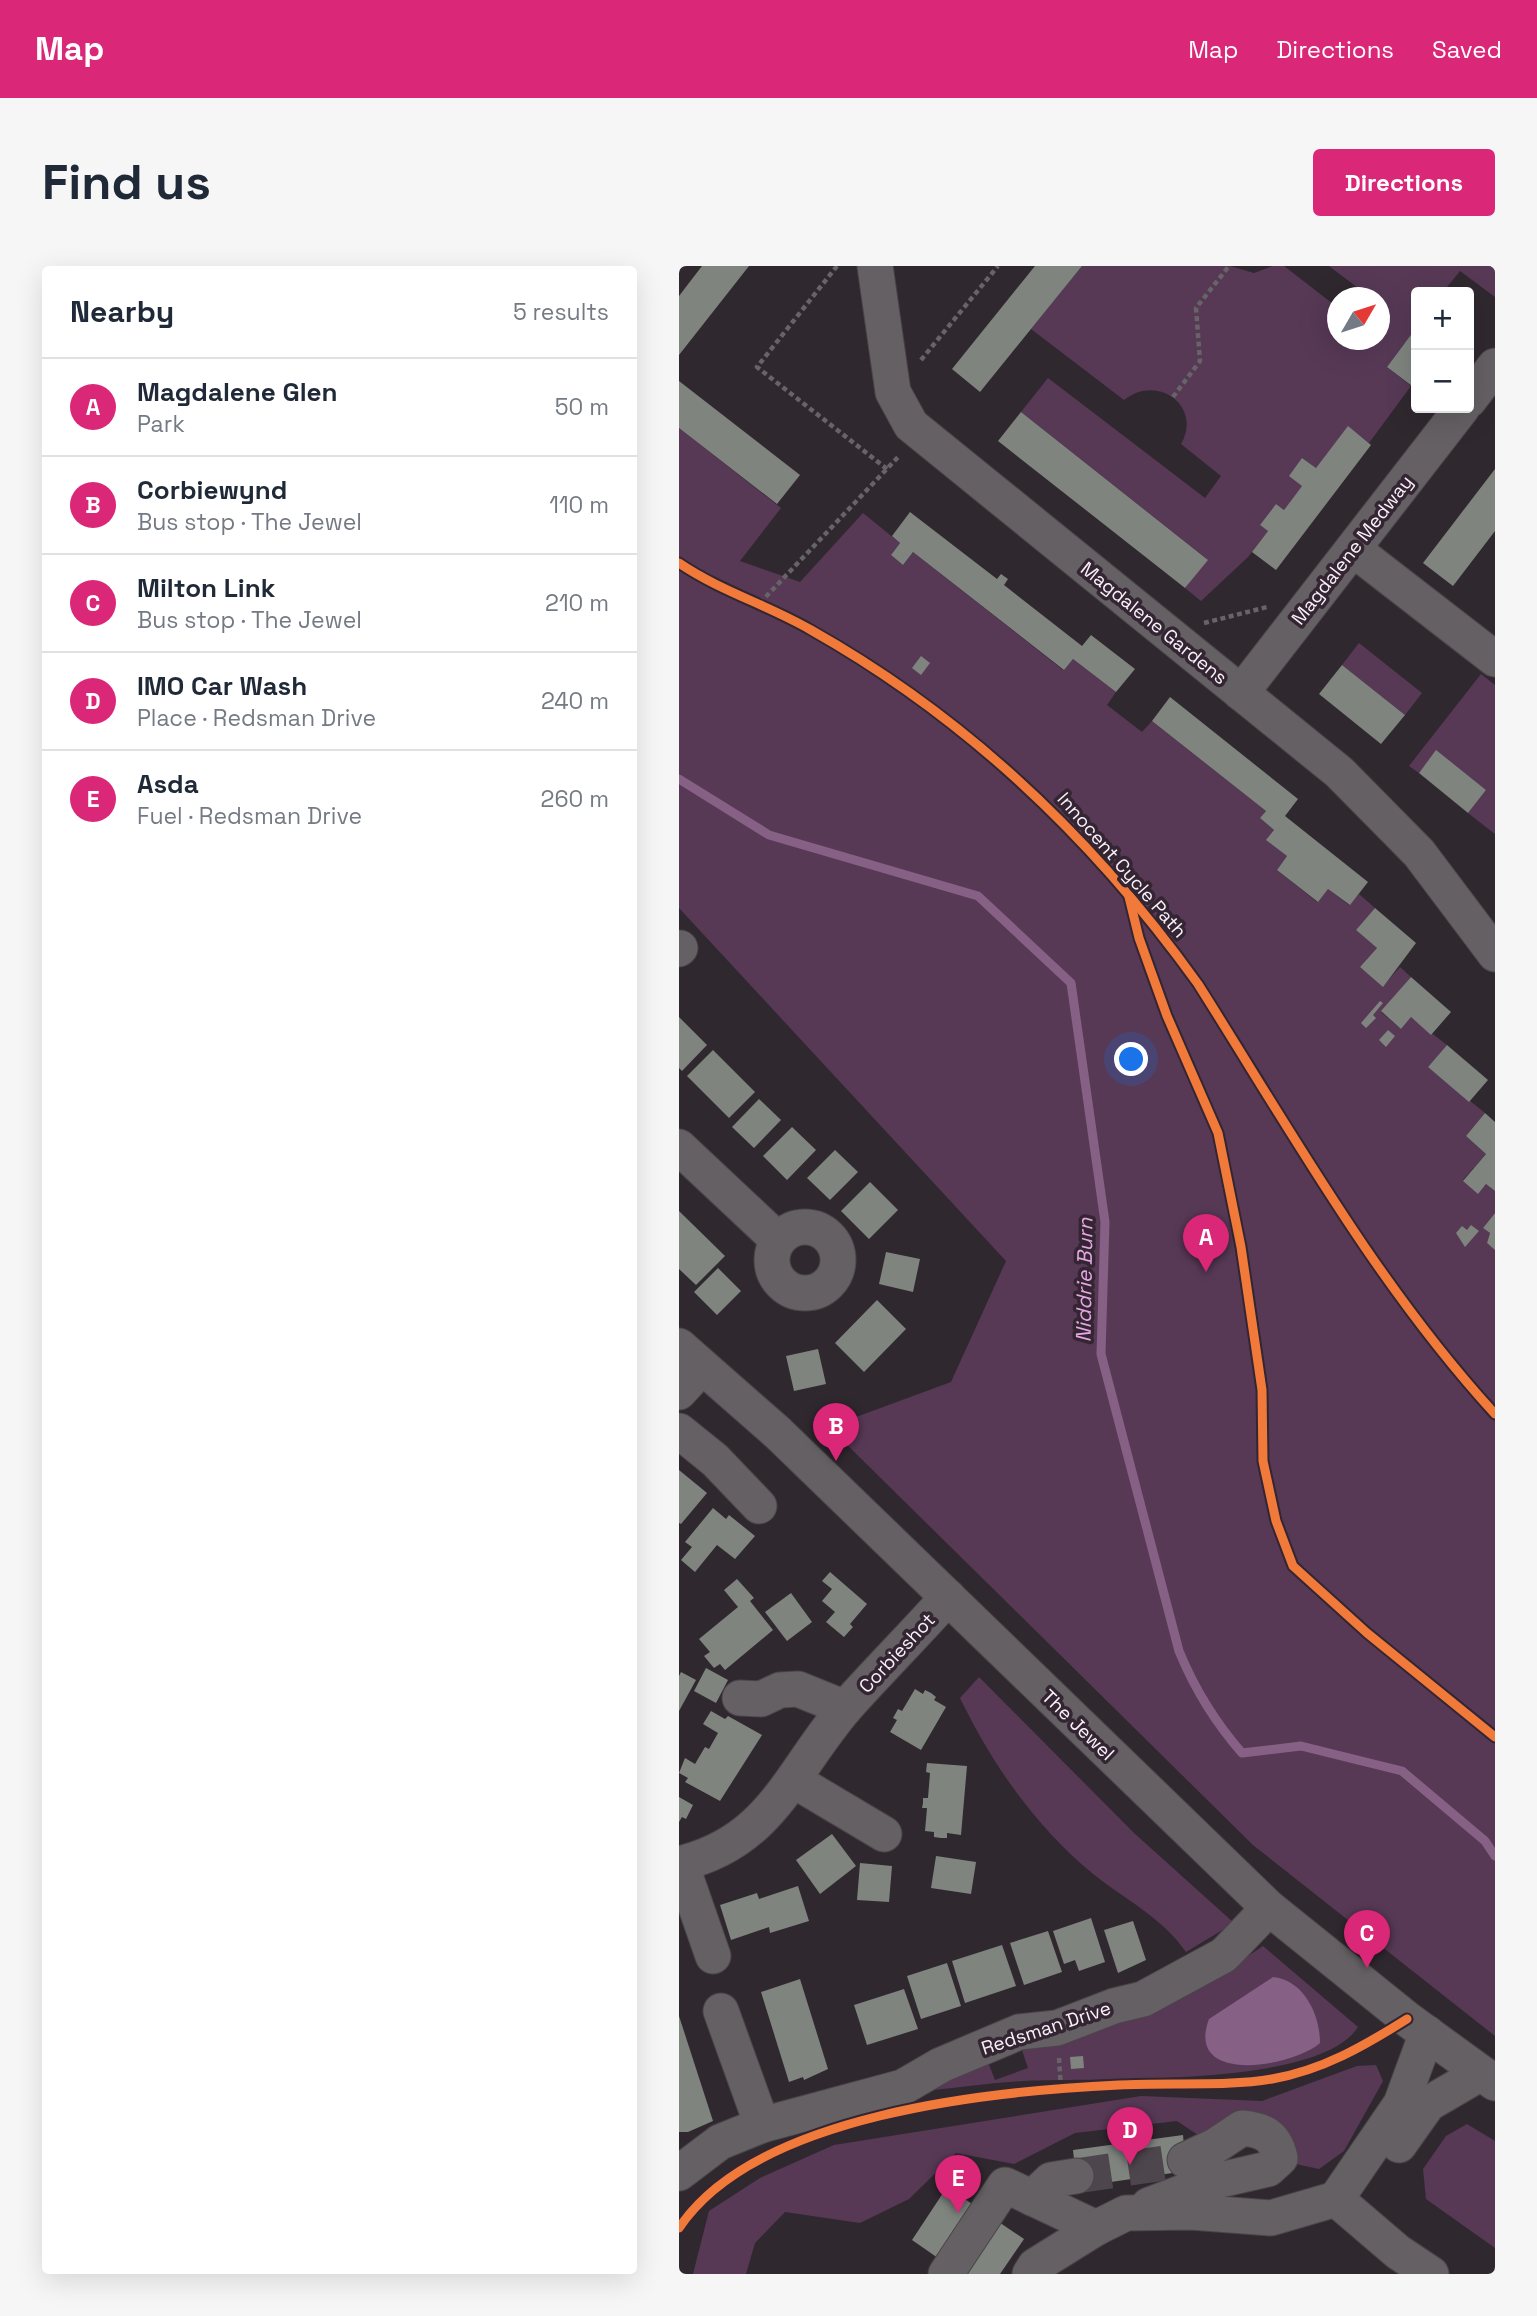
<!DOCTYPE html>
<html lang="en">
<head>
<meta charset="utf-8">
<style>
  :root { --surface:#fff; --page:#f6f6f7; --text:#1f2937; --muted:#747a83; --line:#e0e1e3; --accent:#db2777 }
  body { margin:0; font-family:"Space Grotesk",sans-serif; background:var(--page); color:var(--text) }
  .controls { position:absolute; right:21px; top:21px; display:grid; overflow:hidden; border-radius:7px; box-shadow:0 7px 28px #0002 }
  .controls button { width:63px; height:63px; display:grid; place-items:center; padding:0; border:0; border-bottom:2px solid var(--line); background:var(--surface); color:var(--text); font:35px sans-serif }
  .compass { position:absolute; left:648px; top:21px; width:63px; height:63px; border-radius:50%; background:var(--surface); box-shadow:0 7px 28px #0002; rotate:51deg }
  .you { position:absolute; left:453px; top:794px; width:24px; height:24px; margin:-18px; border:5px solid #fff; border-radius:50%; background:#1a73e8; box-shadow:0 0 0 10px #1a73e833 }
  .badge { display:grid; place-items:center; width:46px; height:46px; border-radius:50%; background:var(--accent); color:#fff; font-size:23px; font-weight:700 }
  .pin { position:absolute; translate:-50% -58px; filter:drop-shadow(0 2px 4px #0008) }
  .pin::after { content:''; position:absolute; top:37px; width:24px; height:21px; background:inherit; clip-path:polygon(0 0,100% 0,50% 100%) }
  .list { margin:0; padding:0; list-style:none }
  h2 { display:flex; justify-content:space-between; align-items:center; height:91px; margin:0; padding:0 28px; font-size:30px }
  h2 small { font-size:23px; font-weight:400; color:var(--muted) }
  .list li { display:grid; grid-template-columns:46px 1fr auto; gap:21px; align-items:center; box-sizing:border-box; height:98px; padding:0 28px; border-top:2px solid var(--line) }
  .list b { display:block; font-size:26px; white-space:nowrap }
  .list p { margin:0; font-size:23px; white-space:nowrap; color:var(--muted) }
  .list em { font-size:23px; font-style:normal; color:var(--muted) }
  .map { position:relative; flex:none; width:816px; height:2008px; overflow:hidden; border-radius:7px }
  header { display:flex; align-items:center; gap:42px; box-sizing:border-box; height:98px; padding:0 35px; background:var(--accent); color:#fff }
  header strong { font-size:33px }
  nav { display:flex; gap:38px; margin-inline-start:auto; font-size:24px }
  .intro { display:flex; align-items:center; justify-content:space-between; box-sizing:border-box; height:168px; padding:0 42px }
  h1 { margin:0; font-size:49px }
  .button { padding:18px 32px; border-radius:7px; background:var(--accent); color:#fff; font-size:24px; font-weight:700 }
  main { display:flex; gap:42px; padding:0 42px }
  aside { flex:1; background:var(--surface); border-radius:7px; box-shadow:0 7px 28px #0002 }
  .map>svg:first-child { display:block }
  .green { fill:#573956 }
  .water { fill:#866085 }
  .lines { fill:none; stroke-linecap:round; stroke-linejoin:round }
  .stream { stroke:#866085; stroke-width:9 }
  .building { fill:#7f847f }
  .minor-tunnel { stroke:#4e464d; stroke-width:35; stroke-dasharray:35 18; stroke-linecap:butt }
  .minor-casing { stroke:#4b454a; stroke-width:37 }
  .path { stroke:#676467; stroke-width:4.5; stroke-dasharray:5 3.5; stroke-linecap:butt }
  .minor { stroke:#646063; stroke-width:35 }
  .cycleway-casing { stroke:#332532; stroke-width:13 }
  .cycleway { stroke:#f17a3a; stroke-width:9 }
  .labels { text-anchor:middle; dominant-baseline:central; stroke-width:7; stroke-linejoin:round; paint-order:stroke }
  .street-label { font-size:19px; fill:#f9f0f9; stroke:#332532 }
  .water-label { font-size:21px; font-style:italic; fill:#e5a6e3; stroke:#332532 }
</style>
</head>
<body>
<header>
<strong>Map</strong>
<nav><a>Map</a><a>Directions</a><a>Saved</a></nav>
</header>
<div class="intro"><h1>Find us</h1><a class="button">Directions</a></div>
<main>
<aside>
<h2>Nearby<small>5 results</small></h2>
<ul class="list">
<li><span class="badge">A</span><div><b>Magdalene Glen</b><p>Park</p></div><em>50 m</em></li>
<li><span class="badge">B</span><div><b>Corbiewynd</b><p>Bus stop · The Jewel</p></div><em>110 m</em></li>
<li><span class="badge">C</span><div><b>Milton Link</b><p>Bus stop · The Jewel</p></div><em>210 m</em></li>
<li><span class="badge">D</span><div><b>IMO Car Wash</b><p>Place · Redsman Drive</p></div><em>240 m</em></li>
<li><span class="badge">E</span><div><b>Asda</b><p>Fuel · Redsman Drive</p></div><em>260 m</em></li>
</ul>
</aside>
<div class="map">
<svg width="816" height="2008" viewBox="0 0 816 2008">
  <rect width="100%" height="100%" fill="#30282f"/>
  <g class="green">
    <path d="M403 0H551L575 7 594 0H605L658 41 659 74H701V32L678 31 683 25 650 0H816V31L781 5 764 26H737L735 44 737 62 708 101 732 120 690 177 669 161 637 202 623 192V220L605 244 597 238 581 259 589 265 569 291 522 335 506 322 528 293 342 146 369 112 526 232 542 210 502 178C524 140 478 107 445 134L352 63Z"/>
    <path d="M0 162 102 242 61 295 121 316 184 247 221 277 212 289 224 299 234 286 384 404 394 393 437 426 428 439 463 466 473 455 587 545 581 552 595 564 588 574 608 590 598 604 638 636 649 623 670 639 680 628 696 642 677 664 698 682 681 701 704 720 721 701 732 711 702 746 722 763 732 751 768 779 749 801 806 847 787 870 807 888 784 914 799 927 807 918 816 925V947L804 962 811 967 808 977 816 983V1770L574 1579 150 1161 272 1116 327 995 0 642Z"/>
    <path d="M680 377 743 427 726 449 663 399Z"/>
    <path d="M802 408 816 419V568L789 547 807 524 757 485 740 507 730 500Z"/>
    <path d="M300 1411 455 1567 555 1657 507 1686C483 1651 445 1633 413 1607 356 1560 313 1498 281 1432Z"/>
    <path d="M584 1680 679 1761C640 1823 415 1811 344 1815 314 1817 284 1821 254 1824L253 1819 307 1791 316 1814 349 1802 341 1778 544 1707Z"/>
    <path d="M697 1799 704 1815 665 1885 640 1903 617 1898 600 1861 528 1875 498 1855 396 1867 335 1898 277 1887 230 1933 181 1957 106 1946 76 1977 67 2008H14L30 1945 81 1912 155 1879 462 1830 583 1835 678 1800Z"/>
    <path d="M788 1858 816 1875V1982L747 1933 744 1903 767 1870Z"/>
  </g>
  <path class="water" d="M594 1711C625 1714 641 1749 641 1777 614 1801 505 1820 530 1753Z"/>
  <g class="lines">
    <path class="stream" d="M0 513 90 569 299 630 392 717 426 956 422 1088 500 1385C516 1424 535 1455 563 1487L622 1480 723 1505 806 1575 816 1590"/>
  </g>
  <g class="building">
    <path d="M23 0H70L0 89V30Z"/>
    <path d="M356 0H403L301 126 273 103Z"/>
    <path d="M737 62V123L708 101Z"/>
    <path d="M0 115 121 209 98 238 0 162Z"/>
    <path d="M342 146 529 294 506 322 319 175Z"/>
    <path d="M669 160 692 179 597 304 573 286 589 265 581 259 597 238 605 244 623 220 610 210 623 192 637 202Z"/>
    <path d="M816 203V265L774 320 744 297Z"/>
    <path d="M231 246 318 313 322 308 329 313 325 319 403 380 412 369 456 403 437 426 394 393 385 404 234 286 224 299 212 289 221 277 213 270Z"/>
    <path d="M242 390 251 397 242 409 233 402Z"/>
    <path d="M663 399 726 449 702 478 640 428Z"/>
    <path d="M491 431 619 533 606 550 689 616 671 639 649 623 639 636 598 604 608 590 587 574 595 564 581 552 587 545 473 455Z"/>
    <path d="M757 484 807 524 789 547 740 507Z"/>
    <path d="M696 642 737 677 704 721 681 701 698 682 677 664Z"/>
    <path d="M732 711 772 746 752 769 732 751 722 763 702 745Z"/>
    <path d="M701 735 704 737 694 749 697 752 687 762 682 757Z"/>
    <path d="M0 751 28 779 3 805 0 802Z"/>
    <path d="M709 764 716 770 707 781 700 774Z"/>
    <path d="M768 779 809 814 790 836 749 801Z"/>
    <path d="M34 784 76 826 50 852 8 810Z"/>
    <path d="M80 833 102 854 75 882 53 861Z"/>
    <path d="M806 847 816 856V925L807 918 799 928 784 915 807 888 787 870Z"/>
    <path d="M113 861 137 884 108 914 84 890Z"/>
    <path d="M156 884 179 906 151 934 128 912Z"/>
    <path d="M191 916 219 944 190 973 162 945Z"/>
    <path d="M0 945 46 990 17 1019 0 1003Z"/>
    <path d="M816 947V984L808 977 811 967 804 962Z"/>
    <path d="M792 959 800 965 786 981 777 967 783 960 788 964Z"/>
    <path d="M207 986 241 993 234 1026 200 1018Z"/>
    <path d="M39 1002 62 1025 38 1049 15 1026Z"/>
    <path d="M198 1034 227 1063 185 1106 156 1077Z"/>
    <path d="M139 1083 147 1118 115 1125 107 1090Z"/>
    <path d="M0 1204 28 1227 2 1258 0 1257Z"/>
    <path d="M34 1242 47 1253 50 1249 76 1270 56 1293 38 1279 16 1306 2 1294 13 1281 6 1276Z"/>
    <path d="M151 1306 188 1338 171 1358 174 1361 165 1371 147 1356 156 1346 143 1335 153 1323 143 1315Z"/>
    <path d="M58 1313 75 1332 71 1335 94 1364 46 1404 41 1398 35 1402 25 1390 31 1386 20 1373 59 1341 45 1324Z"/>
    <path d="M112 1327 133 1356 108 1375 86 1346Z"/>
    <path d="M27 1402 49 1414 37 1437 15 1425Z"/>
    <path d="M2 1406 17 1414 0 1445V1410Z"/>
    <path d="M236 1423 244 1428 246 1424 252 1427 257 1431 255 1434 267 1441 242 1484 211 1466 218 1454 214 1452 219 1443 223 1445Z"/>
    <path d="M32 1445 46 1453 49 1450 83 1469 41 1535 6 1516 9 1512 0 1507 6 1492 16 1498 26 1481 30 1483 39 1467 24 1458Z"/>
    <path d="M248 1497 288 1500 282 1569 268 1567V1572H262L255 1571V1566L246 1565 248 1542H243L244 1537V1532H249L251 1507 247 1506Z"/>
    <path d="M0 1531 14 1539 7 1553 3 1551 0 1556Z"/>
    <path d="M153 1568 177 1600 141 1628 117 1594Z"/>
    <path d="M257 1590 297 1596 292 1628 252 1622Z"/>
    <path d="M181 1597 213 1600 210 1636 178 1634Z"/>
    <path d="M119 1620 130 1655 91 1667 90 1661 52 1674 41 1639 78 1627 80 1633Z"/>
    <path d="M412 1652 426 1696 400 1705 396 1694 385 1698 374 1665Z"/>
    <path d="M454 1655 467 1694 439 1707 425 1664Z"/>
    <path d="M369 1665 383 1706 345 1719 331 1677Z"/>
    <path d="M323 1679 337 1720 286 1737 273 1695Z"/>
    <path d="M268 1697 282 1740 242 1753 228 1710Z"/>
    <path d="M121 1713 149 1803 125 1814 124 1811 110 1816 82 1726Z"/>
    <path d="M225 1723 239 1763 188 1779 175 1739Z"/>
    <path d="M0 1750 34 1855 9 1866H0Z"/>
    <path d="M404 1790 405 1802 392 1803 391 1791Z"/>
    <path d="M504 1869 507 1905 398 1921 394 1884Z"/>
    <path d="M268 1921 345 1973 321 2008H282L233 1974Z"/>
  </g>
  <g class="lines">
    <path class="minor-tunnel" d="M397 1910 506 1894"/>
    <g class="minor-casing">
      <g id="minor">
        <path d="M196 0 214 126 232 159 660 506 740 587 816 688"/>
        <path d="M790 134 816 100"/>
        <path d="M674 283 816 393"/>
        <path d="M562 427 783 142"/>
        <path d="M0 683 1 682"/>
        <path d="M0 881 99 974"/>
        <circle cx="126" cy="994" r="33"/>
        <path d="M0 1080 99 1167 590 1642 728 1753 816 1817"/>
        <path d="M0 1126 23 1101"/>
        <path d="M0 1165 36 1194 80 1240"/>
        <path d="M61 1432 82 1433 101 1424 119 1423 166 1442"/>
        <path d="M116 1515 205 1568"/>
        <path d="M0 1598C93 1576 111 1506 167 1441 200 1404 236 1368 269 1331"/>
        <path d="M2 1598 34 1690"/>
        <path d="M42 1745 83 1859"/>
        <path d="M720 1879 749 1838 802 1807"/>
        <path d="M0 1907 41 1876 83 1859 224 1821 262 1799 340 1766 378 1762 435 1740 464 1733 545 1689 590 1642"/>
        <path d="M353 1932 372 1914 397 1910"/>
        <path d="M657 1933 719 1986 752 2008"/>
        <path d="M470 1939 528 1917 589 1903 601 1892C596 1869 584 1864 563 1862L536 1880 506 1894"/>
        <path d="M267 2008 326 1919 417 1962"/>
        <path d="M351 2008 356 2000 417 1962 447 1947 512 1946 592 1952 657 1933 722 1838 748 1767"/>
      </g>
    </g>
    <g class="path">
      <path d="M158 0 78 101 208 203"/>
      <path d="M242 94 319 0"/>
      <path d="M494 131 521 95 517 42 550 0"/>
      <path d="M81 337 221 189"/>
      <path d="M525 357 588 341"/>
      <path d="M450 627 460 672 488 750 539 867 562 981 583 1124 584 1195 597 1255 614 1300 688 1367 816 1471"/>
      <path d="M380 1792 382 1823"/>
    </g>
    <use href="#minor" class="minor"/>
    <g class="cycleway-casing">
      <g id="cycleway">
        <path d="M0 297C41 325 89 339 132 364 288 452 415 573 519 718 612 865 698 1019 816 1148"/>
        <path d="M450 631 460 672 488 750 539 867 562 981 583 1124 584 1195 597 1255 614 1300 688 1367 816 1471"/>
        <path d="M0 1962C76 1848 312 1825 440 1819 487 1816 549 1821 593 1813 644 1804 685 1780 728 1753"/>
      </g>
    </g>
    <use href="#cycleway" class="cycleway"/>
  </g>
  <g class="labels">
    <g class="street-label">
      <text transform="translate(673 284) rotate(-52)">Magdalene Medway</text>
      <text transform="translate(475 357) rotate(39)">Magdalene Gardens</text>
      <text transform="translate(443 599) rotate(49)">Innocent Cycle Path</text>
      <text transform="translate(218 1387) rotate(-47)">Corbieshot</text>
      <text transform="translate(399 1459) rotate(44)">The Jewel</text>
      <text transform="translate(367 1762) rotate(-18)">Redsman Drive</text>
    </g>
    <g class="water-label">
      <text transform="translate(405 1014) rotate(-89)">Niddrie Burn</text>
    </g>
  </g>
</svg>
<div class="controls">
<button>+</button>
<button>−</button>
</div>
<svg class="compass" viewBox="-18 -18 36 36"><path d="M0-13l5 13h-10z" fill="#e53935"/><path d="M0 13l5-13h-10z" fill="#747a83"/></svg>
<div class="you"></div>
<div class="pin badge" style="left:527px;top:1006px">A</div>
<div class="pin badge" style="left:157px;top:1195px">B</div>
<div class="pin badge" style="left:688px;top:1702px">C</div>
<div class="pin badge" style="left:451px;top:1899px">D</div>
<div class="pin badge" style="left:279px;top:1947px">E</div>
</div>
</main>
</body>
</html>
